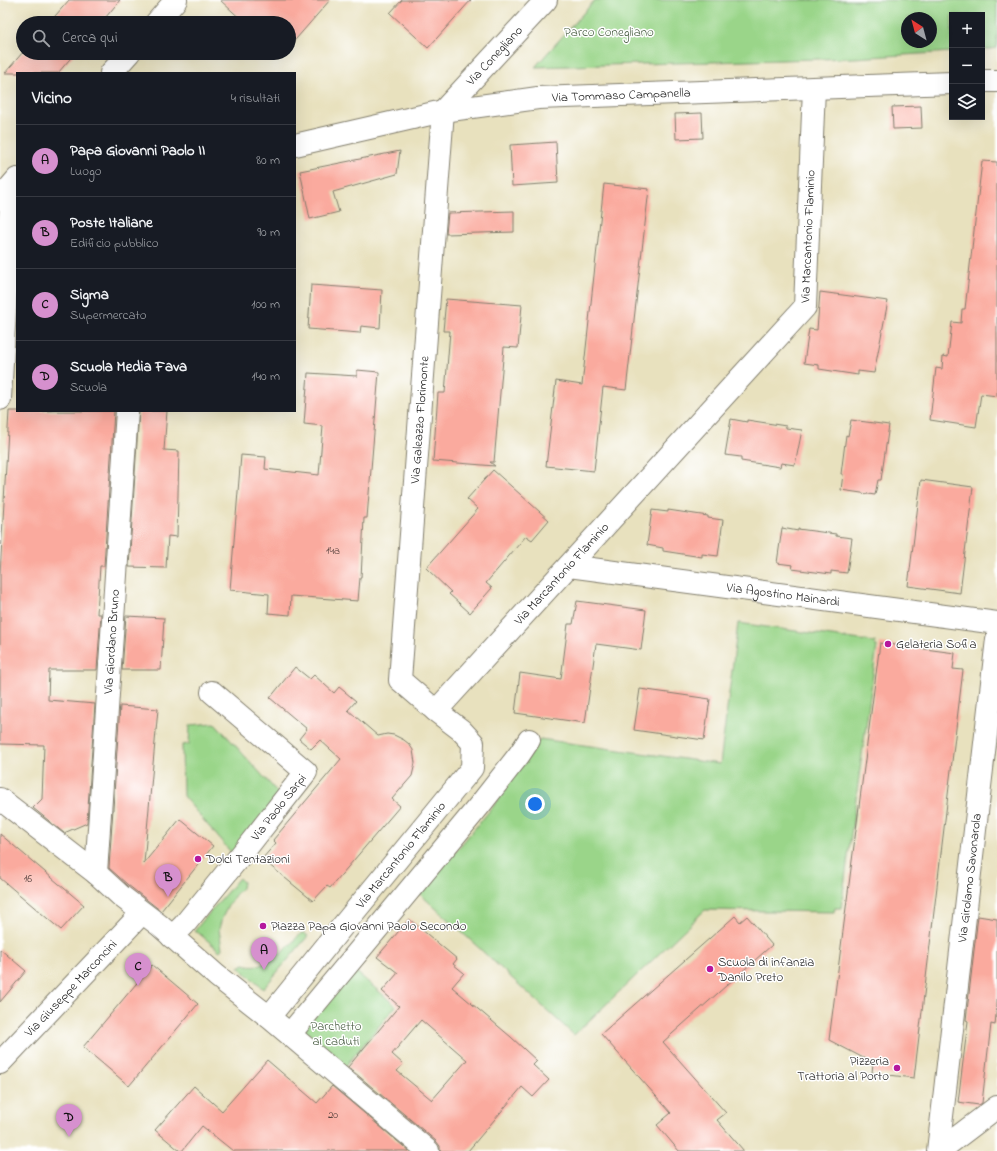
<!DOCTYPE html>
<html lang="it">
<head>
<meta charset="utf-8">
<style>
  :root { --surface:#171b24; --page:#242831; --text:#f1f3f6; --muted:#9ea1a6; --line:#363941; --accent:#d690ce }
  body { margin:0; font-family:"Indie Flower",sans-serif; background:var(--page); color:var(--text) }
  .controls { position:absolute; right:12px; top:12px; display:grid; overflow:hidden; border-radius:0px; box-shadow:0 4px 16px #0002 }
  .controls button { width:36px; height:36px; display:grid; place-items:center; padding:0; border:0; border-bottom:1px solid var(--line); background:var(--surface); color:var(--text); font:20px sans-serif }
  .compass { position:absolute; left:901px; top:12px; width:36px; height:36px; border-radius:50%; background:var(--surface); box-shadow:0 4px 16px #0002; rotate:324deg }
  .you { position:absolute; left:535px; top:804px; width:14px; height:14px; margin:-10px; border:3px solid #fff; border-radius:50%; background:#1a73e8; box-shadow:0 0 0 6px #1a73e833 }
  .badge { display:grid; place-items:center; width:26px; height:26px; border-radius:50%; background:var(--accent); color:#111; font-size:13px; font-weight:700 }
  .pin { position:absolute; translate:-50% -33px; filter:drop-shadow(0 1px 2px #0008) }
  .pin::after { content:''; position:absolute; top:21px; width:14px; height:12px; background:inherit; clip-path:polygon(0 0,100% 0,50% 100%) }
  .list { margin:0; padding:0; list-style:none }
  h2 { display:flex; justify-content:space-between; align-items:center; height:52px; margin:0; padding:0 16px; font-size:17px }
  h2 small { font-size:13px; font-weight:400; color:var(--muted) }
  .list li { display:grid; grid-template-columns:26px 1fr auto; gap:12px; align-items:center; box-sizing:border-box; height:72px; padding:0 16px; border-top:1px solid var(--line) }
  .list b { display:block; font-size:15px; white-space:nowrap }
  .list p { margin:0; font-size:13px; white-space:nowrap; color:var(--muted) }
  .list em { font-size:13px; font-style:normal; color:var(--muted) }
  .icon { flex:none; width:22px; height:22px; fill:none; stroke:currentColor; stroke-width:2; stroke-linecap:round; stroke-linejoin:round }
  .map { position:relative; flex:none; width:997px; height:1151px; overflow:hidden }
  .search { position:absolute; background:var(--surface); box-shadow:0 4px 16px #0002; left:16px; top:16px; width:280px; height:44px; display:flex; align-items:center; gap:10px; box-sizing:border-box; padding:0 14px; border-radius:22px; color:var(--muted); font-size:15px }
  .panel { position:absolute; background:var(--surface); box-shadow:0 4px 16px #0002; left:16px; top:72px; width:280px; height:340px; border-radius:0px }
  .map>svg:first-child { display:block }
  .green { fill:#9ad589; stroke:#5b7852; fill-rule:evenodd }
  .building { fill:#faaa9e; fill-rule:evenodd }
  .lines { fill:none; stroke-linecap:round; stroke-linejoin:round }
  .pedestrian-casing { stroke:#827e6d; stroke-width:24 }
  .minor-casing { stroke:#827e6d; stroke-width:24 }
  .pedestrian { stroke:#fff; stroke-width:22 }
  .minor { stroke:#fff; stroke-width:22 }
  .poi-dot { fill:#b5179e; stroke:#fff; stroke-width:1.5 }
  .labels { text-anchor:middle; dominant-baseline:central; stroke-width:3; stroke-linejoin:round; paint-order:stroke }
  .number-label { font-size:11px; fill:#54403c }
  .park-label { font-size:13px; fill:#485d42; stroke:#fff }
  .street-label { font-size:13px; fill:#1c1c1c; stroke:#fff }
  .poi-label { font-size:13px; fill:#1c1c1c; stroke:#fff; text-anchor:start }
</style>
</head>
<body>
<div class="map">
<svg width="997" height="1151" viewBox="0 0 997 1151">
  <rect width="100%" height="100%" fill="#fff"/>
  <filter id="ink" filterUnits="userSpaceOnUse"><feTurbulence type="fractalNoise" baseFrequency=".025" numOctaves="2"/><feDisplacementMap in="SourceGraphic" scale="8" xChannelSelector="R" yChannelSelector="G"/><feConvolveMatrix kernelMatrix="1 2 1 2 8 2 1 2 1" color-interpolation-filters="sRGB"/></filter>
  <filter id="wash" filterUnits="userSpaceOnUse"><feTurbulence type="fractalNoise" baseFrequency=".012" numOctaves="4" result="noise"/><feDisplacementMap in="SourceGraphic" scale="16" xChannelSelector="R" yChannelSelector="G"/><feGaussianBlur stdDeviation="0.9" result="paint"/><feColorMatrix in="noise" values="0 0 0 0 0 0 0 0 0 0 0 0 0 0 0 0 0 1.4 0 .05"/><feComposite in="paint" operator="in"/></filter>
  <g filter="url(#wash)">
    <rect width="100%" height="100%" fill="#e8e1be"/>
    <g class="green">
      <path d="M595 0H997V48L982 50V15H952V52L854 58 535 67ZM907 18H931V42H907Z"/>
      <path d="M738 623 875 642 874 645 877 646 841 908H835L834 912 705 910 574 1035 420 894 496 803 540 739 720 764Z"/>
      <path d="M215 723 281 796 235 857 183 796 182 745 189 744 190 725Z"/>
      <path d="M239 878 243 882 242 888 235 895 228 906 222 918 219 929 222 949 220 951 195 930Z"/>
      <path d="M302 933H304L308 936 263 989 239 967 244 964C261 970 279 957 291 944 295 940 297 936 302 933Z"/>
      <path d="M354 970 396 1006 338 1075 296 1038Z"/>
    </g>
    <g id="blocks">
      <g class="building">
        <path d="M69 0H120L101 23H49Z"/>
        <path d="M220 0H330L289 47V23H245Z"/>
        <path d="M402 0H471L428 48 390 13Z"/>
        <path d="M23 52V53H75L58 73H5Z"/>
        <path d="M921 106 922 128 893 129 892 107Z"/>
        <path d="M702 113 703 138 676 139 675 114Z"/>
        <path d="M556 142 558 183 512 186 510 145Z"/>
        <path d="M400 151 397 174 333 192 339 212 310 219 300 171Z"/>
        <path d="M982 161 997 162V396L981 394 976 427 930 420 936 368 942 369 943 356 948 357 952 322 961 323 962 309H965Z"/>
        <path d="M604 184 649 189 626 390 603 387 594 471 546 466 556 381 582 385Z"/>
        <path d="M514 211V232L446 234 448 213Z"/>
        <path d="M311 285 382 290 380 328 361 326 360 333 308 329Z"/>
        <path d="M820 292 888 301 874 373 858 371V375L819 369V365L804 363 809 329 817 330Z"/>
        <path d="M446 299 522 305 518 348 504 347 494 462H490L495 466 433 461 438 393H445L450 331H443Z"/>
        <path d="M357 370 379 372 367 518H364L361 578H360L358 601 291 596 290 615 268 613 269 594 230 590 241 455 266 457 265 469 319 475 323 426 304 424 308 373 357 376Z"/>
        <path d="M9 411H114L104 566H100L97 614H101L97 670H49L48 700 95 704 87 823 64 833 33 808 42 799 44 745 0 744V574Z"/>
        <path d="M139 411H167L164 450 179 451 177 537 168 536 166 568 129 567Z"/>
        <path d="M731 419 747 422V420L786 426V428L802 430 795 465 781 463 780 467 741 461V457L725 455Z"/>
        <path d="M851 420 889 425 881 480H878L875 495 841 490 843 474H841L846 435 848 436Z"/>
        <path d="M493 470 549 520 532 540 526 536 486 583 492 588 470 613 449 594 451 592 426 568 478 509 467 499Z"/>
        <path d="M921 480 973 487 960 593 908 586Z"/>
        <path d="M652 510 668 512V510L708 516V518L723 520 718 556 702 554V557L663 551V548L647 545Z"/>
        <path d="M782 528 798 531V529L836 534V536L852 538 847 573 831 571V574L792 569 793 565 777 563Z"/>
        <path d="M577 601 646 610 641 650 596 644 585 723 515 713 520 673 561 679 568 624H573Z"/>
        <path d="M126 616 164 618 161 670H122Z"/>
        <path d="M880 643 955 653 953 669 963 670 914 1078 872 1073 873 1063 829 1040Z"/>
        <path d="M295 667 310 679 314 675 334 693 339 687 356 701 348 710 378 736 387 734 394 735 404 740 409 744 413 750 415 763 412 776 392 799 400 806 330 888 327 886 313 901 262 859 276 843 273 840 341 759 320 740 311 749 299 739 307 729 270 698Z"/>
        <path d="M640 689 710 699 704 740 634 730Z"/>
        <path d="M120 706 158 709 144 863 180 819 213 846 161 911 128 885 109 868Z"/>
        <path d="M0 834 84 905 61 930 0 878Z"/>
        <path d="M735 916 740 922 747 916 772 945 663 1042 726 1113 717 1120 744 1151H679L657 1125 671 1113 601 1034Z"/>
        <path d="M978 916 997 919V1005L995 1025 991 1024 982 1103 979 1105 958 1102 968 1021 966 1020Z"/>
        <path d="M409 919 457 959 453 964 464 973 452 987 511 1037 537 1061 533 1065 549 1080 533 1097 522 1087 468 1151H440V1146L436 1141 348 1067 399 1006 382 991 398 973 377 957ZM421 1020 467 1060 432 1100 397 1071 403 1064 392 1054Z"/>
        <path d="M0 949 26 971 0 1002Z"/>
        <path d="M152 965 198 1004 129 1086 83 1047Z"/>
        <path d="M267 1060 317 1103 332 1086 409 1151H233L202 1126 182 1151H180L155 1130 194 1086 222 1111Z"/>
      </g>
    </g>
  </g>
  <g filter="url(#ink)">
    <use href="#blocks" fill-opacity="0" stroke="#827e6d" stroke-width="1"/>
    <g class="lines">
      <g class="pedestrian-casing">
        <path id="pedestrian" d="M290 1034 479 806 519 755 529 740"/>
      </g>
      <g class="minor-casing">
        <g id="minor">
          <path d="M156 23 176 0"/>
          <path d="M111 73 129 53"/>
          <path d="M982 81H997"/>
          <path id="s1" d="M295 145 443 111 538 98 952 83"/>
          <path d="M0 199 17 179"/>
          <path d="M0 399 11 200"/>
          <path id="s2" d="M569 566 997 623"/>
          <path id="s3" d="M436 711 805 307 814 88"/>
          <path d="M0 799 96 873 121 896 159 925 217 976 269 1017 428 1151"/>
          <path id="s4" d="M96 873 127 411"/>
          <path id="s5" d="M172 937 184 925 245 850 306 772 212 692"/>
          <path id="s6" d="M269 1017 341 928 472 768 473 743 461 730 436 711 400 680 443 111 546 0"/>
          <path id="s7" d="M0 1063 142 913"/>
          <path id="s8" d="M938 1151 997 639"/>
          <path d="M939 1151 997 1107"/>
        </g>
      </g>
      <use href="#pedestrian" class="pedestrian"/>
      <use href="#minor" class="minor"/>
    </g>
  </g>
  <g class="poi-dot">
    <circle cx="888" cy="644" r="4"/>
    <circle cx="198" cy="859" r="4"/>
    <circle cx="263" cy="926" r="4"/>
    <circle cx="710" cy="969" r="4"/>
    <circle cx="897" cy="1068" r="4"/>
  </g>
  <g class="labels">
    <g class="number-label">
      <text x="333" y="551">14a</text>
      <text x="28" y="879">16</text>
      <text x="333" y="1115">20</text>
    </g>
    <g class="park-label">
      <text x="609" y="32">Parco Conegliano</text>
      <text x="336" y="1026">Parchetto<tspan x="336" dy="15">ai caduti</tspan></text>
    </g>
    <g class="street-label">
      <text stroke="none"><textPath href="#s6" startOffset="1089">Via Conegliano</textPath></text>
      <text stroke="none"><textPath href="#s1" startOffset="331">Via Tommaso Campanella</textPath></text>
      <text stroke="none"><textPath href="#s3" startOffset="618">Via Marcantonio Flaminio</textPath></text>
      <text stroke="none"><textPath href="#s6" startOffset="704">Via Galeazzo Florimonte</textPath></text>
      <text stroke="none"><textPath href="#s3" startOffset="186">Via Marcantonio Flaminio</textPath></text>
      <text stroke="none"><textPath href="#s2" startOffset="216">Via Agostino Mainardi</textPath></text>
      <text stroke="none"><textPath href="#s4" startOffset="232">Via Giordano Bruno</textPath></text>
      <text stroke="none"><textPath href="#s5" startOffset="168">Via Paolo Sarpi</textPath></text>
      <text stroke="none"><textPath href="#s6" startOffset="209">Via Marcantonio Flaminio</textPath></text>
      <text stroke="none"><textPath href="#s8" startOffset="275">Via Girolamo Savonarola</textPath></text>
      <text stroke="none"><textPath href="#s7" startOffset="103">Via Giuseppe Marconcini</textPath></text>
    </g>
    <g class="poi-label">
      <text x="896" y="644">Gelateria Sofia</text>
      <text x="206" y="859">Dolci Tentazioni</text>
      <text x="271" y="926">Piazza Papa Giovanni Paolo Secondo</text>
      <text x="718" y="962">Scuola di infanzia<tspan x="718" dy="15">Danilo Preto</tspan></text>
      <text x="889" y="1061" text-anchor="end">Pizzeria<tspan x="889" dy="15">Trattoria al Porto</tspan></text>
    </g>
  </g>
</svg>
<div class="controls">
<button>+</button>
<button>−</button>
<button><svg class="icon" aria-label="layers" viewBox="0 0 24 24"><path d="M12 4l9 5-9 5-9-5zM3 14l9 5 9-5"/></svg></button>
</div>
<svg class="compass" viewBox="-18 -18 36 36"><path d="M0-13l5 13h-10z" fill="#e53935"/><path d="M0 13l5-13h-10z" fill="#9ea1a6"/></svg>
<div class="you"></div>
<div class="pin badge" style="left:264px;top:970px">A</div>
<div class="pin badge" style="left:168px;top:897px">B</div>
<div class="pin badge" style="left:138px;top:986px">C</div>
<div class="pin badge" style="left:69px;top:1137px">D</div>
<div class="search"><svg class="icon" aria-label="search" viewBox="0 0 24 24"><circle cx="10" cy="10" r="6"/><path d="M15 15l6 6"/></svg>Cerca qui</div>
<section class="panel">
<h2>Vicino<small>4 risultati</small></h2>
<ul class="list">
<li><span class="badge">A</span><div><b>Papa Giovanni Paolo II</b><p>Luogo</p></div><em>80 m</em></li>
<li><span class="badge">B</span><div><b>Poste Italiane</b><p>Edificio pubblico</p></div><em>90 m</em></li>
<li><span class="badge">C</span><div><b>Sigma</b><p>Supermercato</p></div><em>100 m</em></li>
<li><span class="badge">D</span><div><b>Scuola Media Fava</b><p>Scuola</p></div><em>140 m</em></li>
</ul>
</section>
</div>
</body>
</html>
